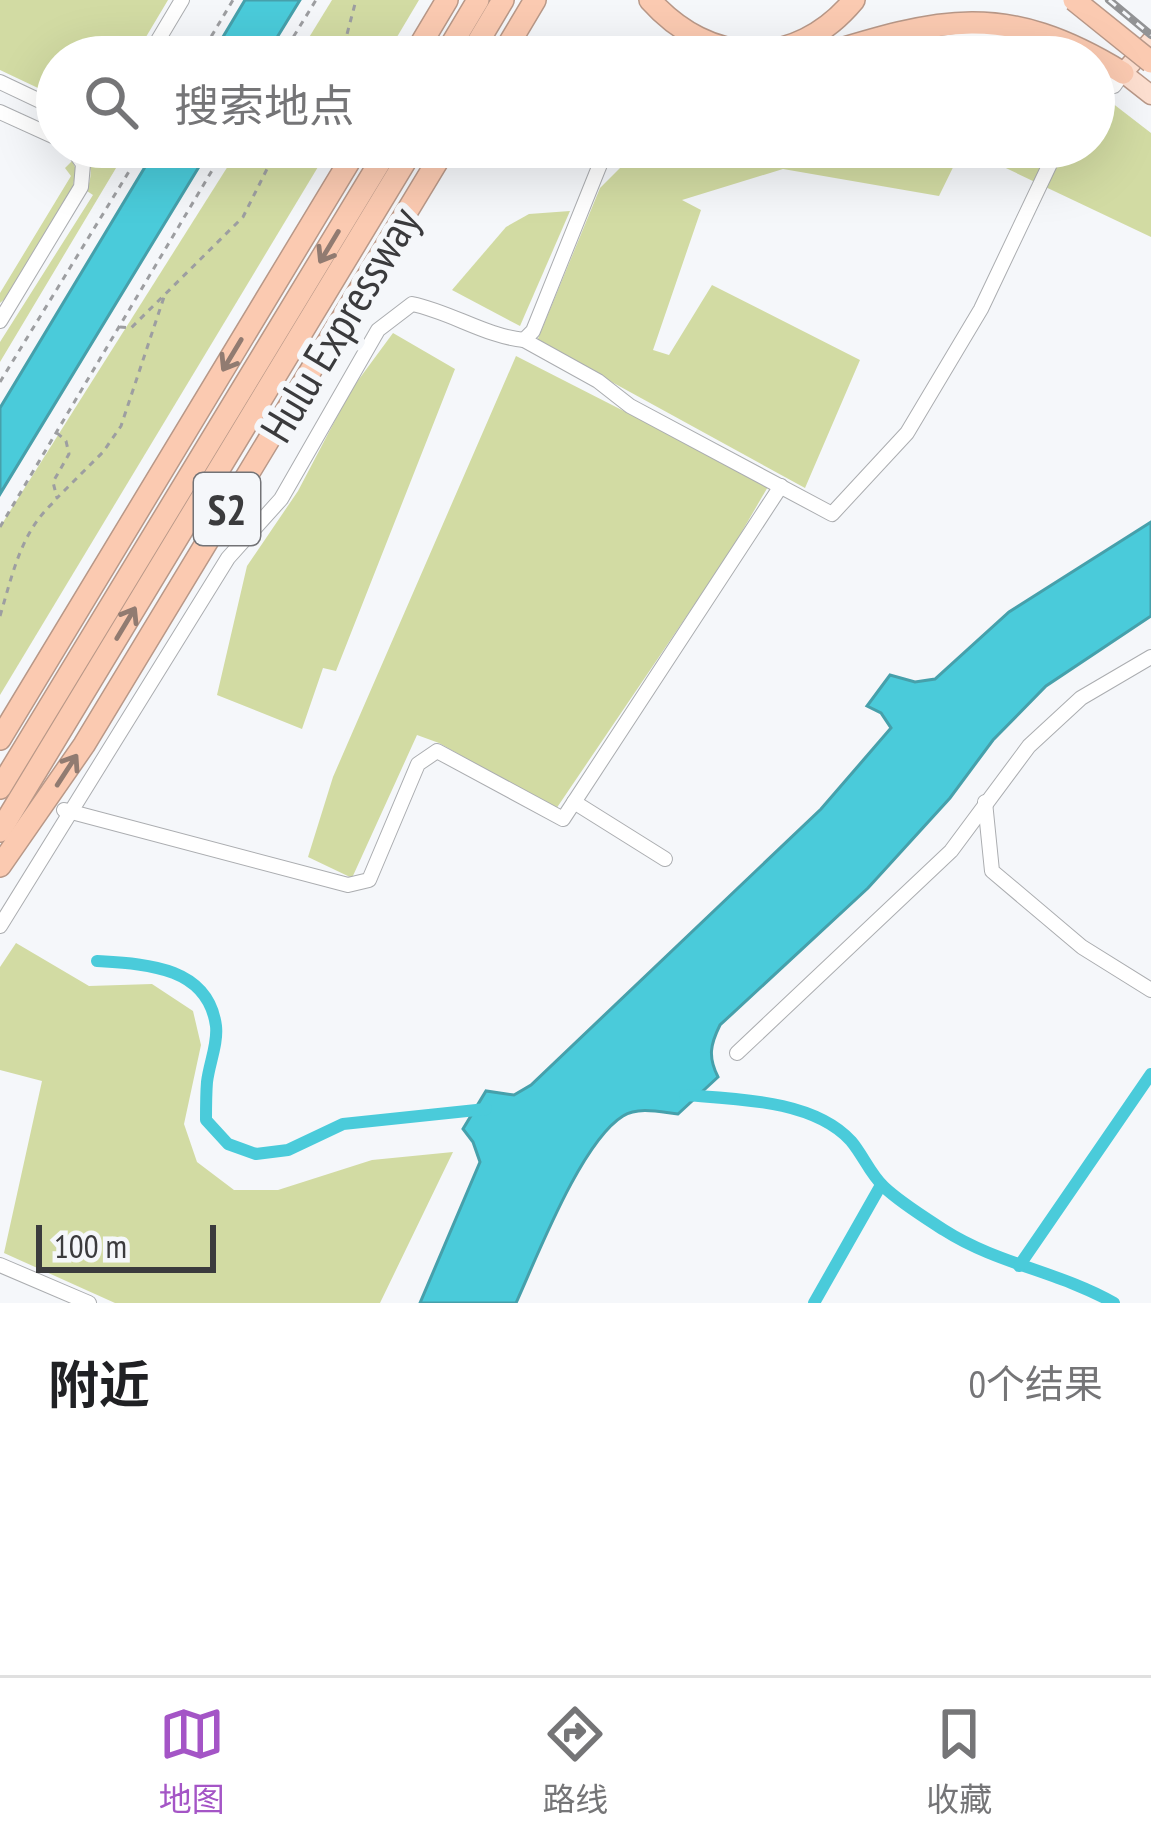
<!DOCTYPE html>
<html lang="zh">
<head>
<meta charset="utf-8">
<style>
  :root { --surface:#fff; --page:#f2f2f2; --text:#202124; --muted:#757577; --line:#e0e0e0; --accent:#a455c6 }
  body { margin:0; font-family:"PT Sans Narrow","Noto Sans SC",sans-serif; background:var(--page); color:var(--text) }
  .scale { position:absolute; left:36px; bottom:30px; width:180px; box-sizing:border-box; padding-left:12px; border:6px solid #3b3b3d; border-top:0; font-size:33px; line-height:42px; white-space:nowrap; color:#3b3b3d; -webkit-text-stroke:9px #f5f7fa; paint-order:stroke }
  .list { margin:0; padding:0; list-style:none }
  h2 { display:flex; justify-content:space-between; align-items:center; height:156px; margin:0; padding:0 48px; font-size:51px }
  h2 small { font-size:39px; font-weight:400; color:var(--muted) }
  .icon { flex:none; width:66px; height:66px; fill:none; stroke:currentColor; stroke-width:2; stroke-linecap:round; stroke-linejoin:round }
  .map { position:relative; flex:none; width:1151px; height:1303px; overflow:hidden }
  .search { position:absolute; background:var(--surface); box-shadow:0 12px 48px #0002; left:36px; right:36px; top:36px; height:132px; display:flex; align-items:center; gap:30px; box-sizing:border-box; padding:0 42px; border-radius:66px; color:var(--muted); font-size:45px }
  .sheet { height:372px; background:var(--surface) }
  nav { display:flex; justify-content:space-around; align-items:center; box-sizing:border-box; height:168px; border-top:3px solid var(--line); background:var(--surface); font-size:33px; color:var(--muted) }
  nav a { display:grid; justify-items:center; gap:6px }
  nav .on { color:var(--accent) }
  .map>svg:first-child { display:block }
  .green { fill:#d2dba3 }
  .water { fill:#4acbda; stroke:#46a0ab; stroke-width:3 }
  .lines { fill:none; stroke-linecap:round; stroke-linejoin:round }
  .canal { stroke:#4acbda; stroke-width:12 }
  .minor-casing { stroke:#abadb0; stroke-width:16 }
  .major-casing { stroke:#b89888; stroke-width:21 }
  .highway-casing { stroke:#b89888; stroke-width:24 }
  .path { stroke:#9d9ea1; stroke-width:3; stroke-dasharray:6 6; stroke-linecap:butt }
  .minor { stroke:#fff; stroke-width:14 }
  .major { stroke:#fddfd0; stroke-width:18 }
  .highway { stroke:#fbcab1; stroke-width:21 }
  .rail-casing { stroke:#929395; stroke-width:8 }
  .rail { stroke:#f5f7fa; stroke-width:3; stroke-dasharray:9; stroke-linecap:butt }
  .highway-bridge-casing { stroke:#b89888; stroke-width:24; stroke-linecap:butt }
  .highway-bridge { stroke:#fbcab1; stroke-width:21 }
  .oneway { stroke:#917b71 }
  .labels { text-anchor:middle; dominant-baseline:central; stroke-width:12; stroke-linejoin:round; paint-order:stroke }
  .shield { fill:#f5f7fa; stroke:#737376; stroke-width:3 }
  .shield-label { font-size:42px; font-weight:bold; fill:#3b3b3d }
  .street-label { font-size:45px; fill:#3b3b3d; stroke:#f5f7fa }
</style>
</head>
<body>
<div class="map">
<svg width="1151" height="1303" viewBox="0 0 1151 1303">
  <rect width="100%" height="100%" fill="#f5f7fa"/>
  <g class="green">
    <path d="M0 0H168L134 57H57V97L0 70Z"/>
    <path d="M332 0H419L385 57H297Z"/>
    <path d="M1094 89 1151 133V237L991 161 998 147H1094Z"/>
    <path d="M81 147H112L125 153 0 362V342L93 195 87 191C93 173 92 163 81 147Z"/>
    <path d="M240 147H330L0 695V527Z"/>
    <path d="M641 147H963L939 196 783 169 682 200 701 210 653 350 669 355 712 285 860 360 805 488 537 341 600 188Z"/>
    <path d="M72 161 76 169 72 191 7 297 0 303V293L71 176 65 168Z"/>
    <path d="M570 211 520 326 452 290 506 227 529 214Z"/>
    <path d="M393 333 455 369 336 671 323 668 302 729 217 695 247 566 298 491 351 390Z"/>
    <path d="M516 356 769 485 730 552 556 809 439 743 417 735 352 878 308 857 333 777Z"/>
    <path d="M16 943 89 986 152 984 193 1011 201 1045 184 1124 197 1162 234 1190H278L372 1160 453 1152 380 1303H115L4 1253 42 1081 0 1070V967Z"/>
  </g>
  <g class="water">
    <path d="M245 0H300L265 57H211Z"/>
    <path d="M157 147H211L0 494V408Z"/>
    <path d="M1151 522V616L1046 686 993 740 950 798 868 888 720 1025C710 1045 708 1057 718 1077L678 1114C661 1112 638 1106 623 1116 581 1142 537 1257 516 1303H420L480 1162 473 1142 463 1129 486 1091 514 1095 531 1085 821 809 891 728 881 713 867 706 890 675 915 682 935 679 1009 612Z"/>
  </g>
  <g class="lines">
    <g class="canal">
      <path d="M97 961C145 964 208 966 216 1026 218 1044 209 1064 207 1082 206 1094 206 1107 206 1120L228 1144 256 1154 288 1150 343 1124 486 1109"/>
      <path d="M685 1095C737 1099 814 1100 851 1141 863 1155 870 1174 884 1187 901 1203 924 1217 944 1230 997 1264 1060 1272 1114 1303"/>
      <path d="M1019 1266 1151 1074"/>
      <path d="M814 1303 881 1185"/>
    </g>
    <g class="minor-casing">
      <g id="minor">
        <path d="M148 57 182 0"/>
        <path d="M884 57C943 39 1002 28 1060 57"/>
        <path d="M1094 74 1114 86 1123 73"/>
        <path d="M0 82 57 109"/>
        <path d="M0 112 57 138"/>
        <path d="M0 321 81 187 83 164 71 147"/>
        <path d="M524 340 598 381 630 406 832 514 907 433 981 309 1058 147"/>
        <path d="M574 802 665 859"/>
        <path d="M985 802 992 871 1082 947 1151 990"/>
        <path d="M64 810 348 885 369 880 418 764 437 751 563 819 781 486"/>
        <path d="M0 926 228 558 281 499 378 330 412 304C451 312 485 336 524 340L533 331 607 147"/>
        <path d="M737 1053 951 851 1029 746 1081 698 1151 657"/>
        <path d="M0 1265 89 1303"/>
      </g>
    </g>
    <g class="major-casing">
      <path id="major" d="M1151 41 1123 73 1151 95"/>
    </g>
    <g class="highway-casing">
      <g id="highway">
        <path d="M650 0C709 66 795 71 854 0"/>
        <path d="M413 57 447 0"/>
        <path d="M444 57 478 0"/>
        <path d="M469 57 503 0"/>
        <path d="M501 57 535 0"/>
        <path d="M815 57C941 18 1004 0 1123 73"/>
        <path d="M0 739 358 147"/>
        <path d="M0 788 389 147"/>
        <path d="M0 831 414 147"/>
        <path d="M0 866 84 745 446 147"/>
      </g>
    </g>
    <g class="path">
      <path d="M199 57 233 0"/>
      <path d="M281 57 316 0"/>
      <path d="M341 57 356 0"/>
      <path d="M120 327 131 328 243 217 278 147"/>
      <path d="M0 382 144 147"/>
      <path d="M57 433 66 441 69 454 53 482 57 498 103 452 121 426 165 294"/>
      <path d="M0 527 226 147"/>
      <path d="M0 616C13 573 21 531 55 501"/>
    </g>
    <use href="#minor" class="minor"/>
    <use href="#major" class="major"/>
    <use href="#highway" class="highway"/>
    <g class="rail-casing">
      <path id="rail" d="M1109 0 1151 35"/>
    </g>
    <use href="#rail" class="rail"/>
    <g class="highway-bridge-casing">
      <path id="highway-bridge" d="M1074 0 1151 62"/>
    </g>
    <use href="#highway-bridge" class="highway-bridge"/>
  </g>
  <defs><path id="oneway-shaft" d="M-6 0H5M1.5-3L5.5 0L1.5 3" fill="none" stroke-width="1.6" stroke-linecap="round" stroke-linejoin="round" transform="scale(3)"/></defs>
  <g class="oneway">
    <use href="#oneway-shaft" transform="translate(329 247) rotate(121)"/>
    <use href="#oneway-shaft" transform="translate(232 355) rotate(121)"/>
    <use href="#oneway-shaft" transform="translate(126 623) rotate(-59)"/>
    <use href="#oneway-shaft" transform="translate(67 770) rotate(-57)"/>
  </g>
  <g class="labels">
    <rect class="shield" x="194" y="473" width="66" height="72" rx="9"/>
    <g class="shield-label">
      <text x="227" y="509">S2</text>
    </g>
    <g class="street-label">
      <text transform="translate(339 324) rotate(-59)">Hulu Expressway</text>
    </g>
  </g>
</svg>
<div class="scale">100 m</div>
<div class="search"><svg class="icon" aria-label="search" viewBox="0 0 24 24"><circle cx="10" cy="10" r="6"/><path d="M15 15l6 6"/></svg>搜索地点</div>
</div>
<section class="sheet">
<h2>附近<small>0个结果</small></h2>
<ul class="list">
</ul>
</section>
<nav>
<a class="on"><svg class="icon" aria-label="map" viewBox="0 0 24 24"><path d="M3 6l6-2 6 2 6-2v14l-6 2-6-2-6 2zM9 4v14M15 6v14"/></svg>地图</a>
<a><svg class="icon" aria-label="directions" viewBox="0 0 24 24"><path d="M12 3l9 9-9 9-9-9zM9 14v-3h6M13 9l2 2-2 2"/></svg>路线</a>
<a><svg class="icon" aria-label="saved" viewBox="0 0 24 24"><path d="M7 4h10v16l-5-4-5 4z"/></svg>收藏</a>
</nav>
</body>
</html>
